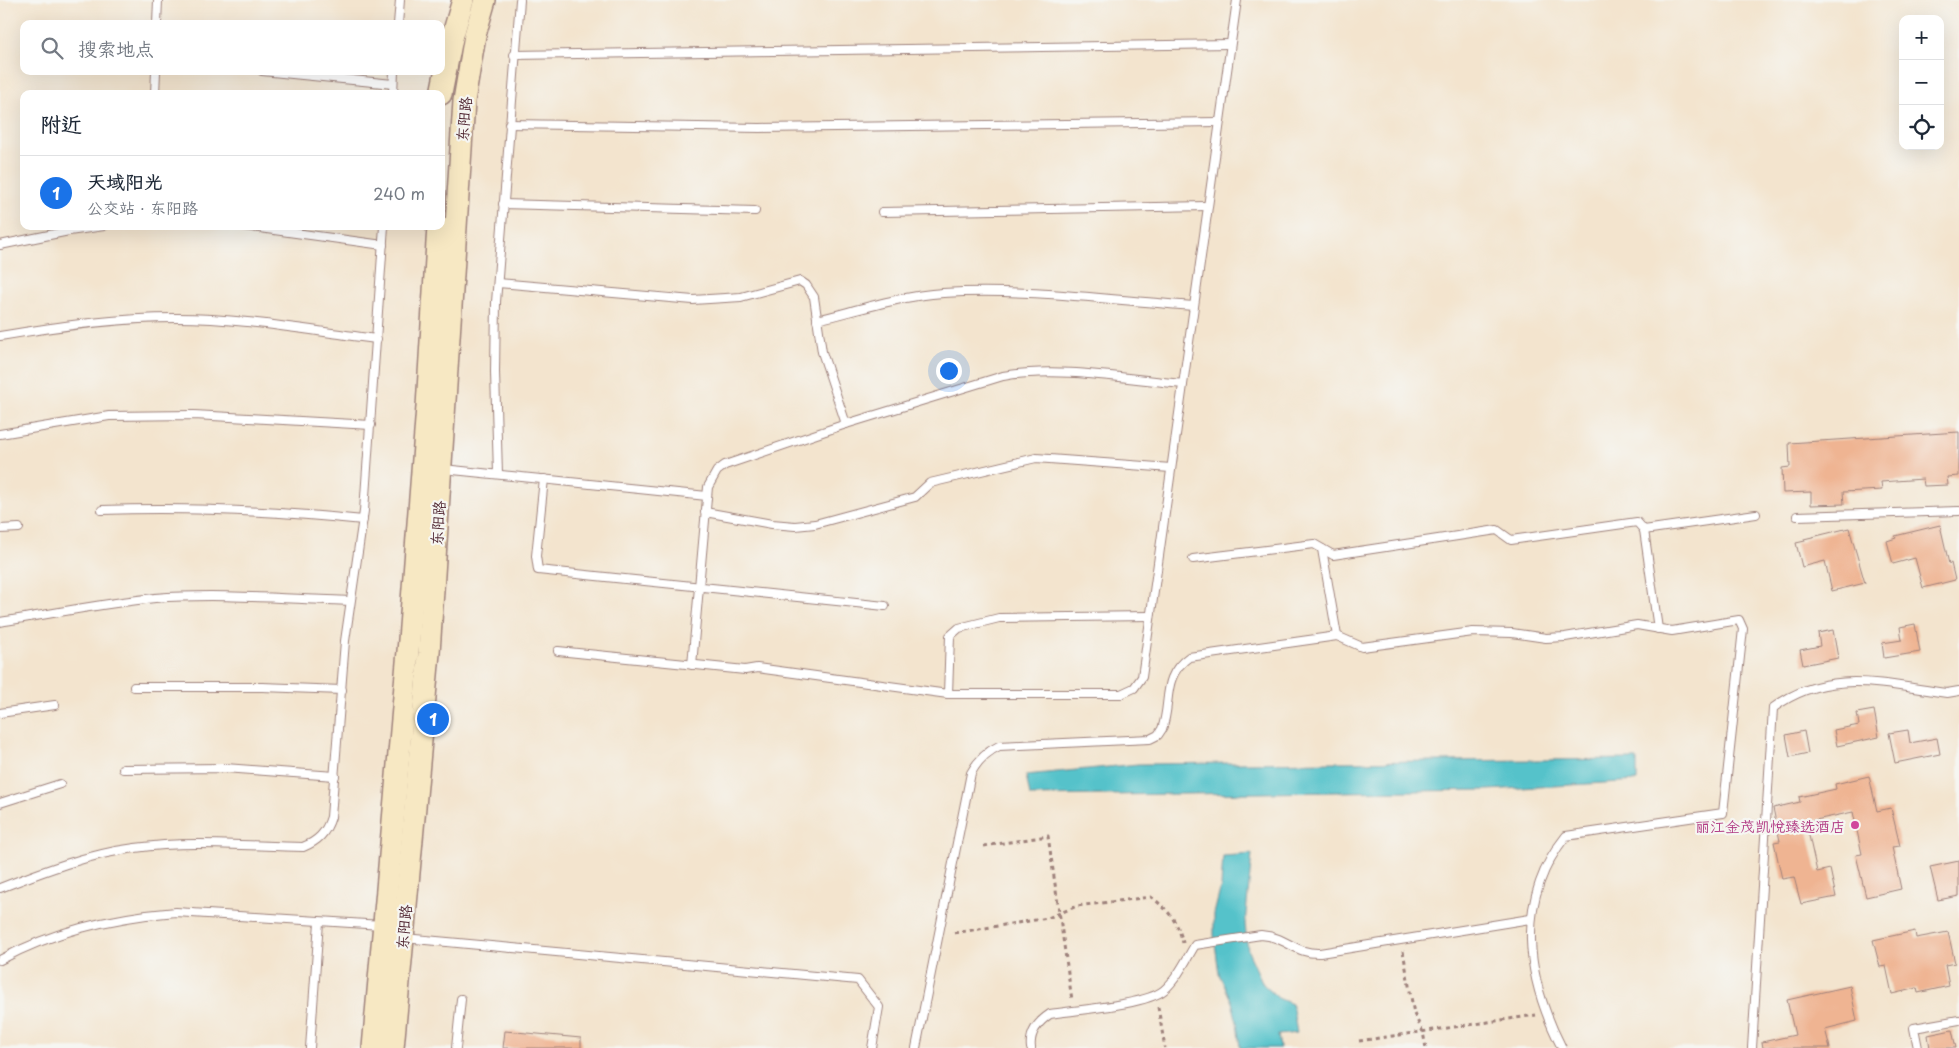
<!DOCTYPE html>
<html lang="zh">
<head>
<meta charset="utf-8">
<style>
  :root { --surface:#fff; --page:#f2f2f3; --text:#1f2937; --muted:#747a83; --line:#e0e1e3; --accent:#1a73e8 }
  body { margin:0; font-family:"Playpen Sans","LXGW WenKai TC",sans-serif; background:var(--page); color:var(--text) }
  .controls { position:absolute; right:15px; top:15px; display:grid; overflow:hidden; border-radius:10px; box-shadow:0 5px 20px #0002 }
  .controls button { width:45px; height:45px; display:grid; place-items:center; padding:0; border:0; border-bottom:1px solid var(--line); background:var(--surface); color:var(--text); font:25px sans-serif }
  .you { position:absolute; left:948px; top:370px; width:18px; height:18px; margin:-12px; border:4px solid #fff; border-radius:50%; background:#1a73e8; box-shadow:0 0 0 8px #1a73e833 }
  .badge { display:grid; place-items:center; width:32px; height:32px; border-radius:50%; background:var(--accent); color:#fff; font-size:16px; font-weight:700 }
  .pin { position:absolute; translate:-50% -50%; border:2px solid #fff; box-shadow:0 1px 5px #0006 }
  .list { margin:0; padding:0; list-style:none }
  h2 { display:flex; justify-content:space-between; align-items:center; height:65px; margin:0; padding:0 20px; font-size:21px }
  h2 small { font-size:16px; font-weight:400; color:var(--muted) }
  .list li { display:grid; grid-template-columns:32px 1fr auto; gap:15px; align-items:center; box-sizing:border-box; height:75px; padding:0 20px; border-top:1px solid var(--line) }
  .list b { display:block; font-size:19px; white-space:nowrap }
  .list p { margin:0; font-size:16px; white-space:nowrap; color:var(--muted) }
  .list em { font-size:16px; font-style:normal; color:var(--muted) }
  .icon { flex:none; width:28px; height:28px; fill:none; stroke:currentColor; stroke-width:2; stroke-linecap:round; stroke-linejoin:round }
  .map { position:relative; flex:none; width:1959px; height:1048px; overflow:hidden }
  .search { position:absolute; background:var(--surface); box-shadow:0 5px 20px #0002; left:20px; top:20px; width:425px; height:55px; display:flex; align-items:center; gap:12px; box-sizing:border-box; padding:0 18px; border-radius:10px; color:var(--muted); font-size:19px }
  .panel { position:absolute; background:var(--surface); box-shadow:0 5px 20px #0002; left:20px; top:90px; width:425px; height:140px; border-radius:10px }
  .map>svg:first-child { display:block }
  .water { fill:#54c2ca; stroke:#4f707a }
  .building { fill:#efb492 }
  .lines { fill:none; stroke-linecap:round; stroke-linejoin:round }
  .service-casing { stroke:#9e827c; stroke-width:10 }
  .secondary-casing { stroke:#9e827c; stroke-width:24 }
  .path { stroke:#9e827c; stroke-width:3; stroke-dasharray:4 4; stroke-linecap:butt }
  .service { stroke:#fff; stroke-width:8 }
  .secondary { stroke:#f7e8c3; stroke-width:21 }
  .hotel-dot { fill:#d1479c; stroke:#f6f6f2; stroke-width:2 }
  .labels { text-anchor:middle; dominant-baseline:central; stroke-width:4.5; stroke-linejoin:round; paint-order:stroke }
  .street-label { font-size:15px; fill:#4a1f2b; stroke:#f6f6f2 }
  .hotel-label { font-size:15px; fill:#b23c85; stroke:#f6f6f2; text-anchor:end }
</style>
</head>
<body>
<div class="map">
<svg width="1959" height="1048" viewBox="0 0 1959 1048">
  <rect width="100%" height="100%" fill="#f6f6f2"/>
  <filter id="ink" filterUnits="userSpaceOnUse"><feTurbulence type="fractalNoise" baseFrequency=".02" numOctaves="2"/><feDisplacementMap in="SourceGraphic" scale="10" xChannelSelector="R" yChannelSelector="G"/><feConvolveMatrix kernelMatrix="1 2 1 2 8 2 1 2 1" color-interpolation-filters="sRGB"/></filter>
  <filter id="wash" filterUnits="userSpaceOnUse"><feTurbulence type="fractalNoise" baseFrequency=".0096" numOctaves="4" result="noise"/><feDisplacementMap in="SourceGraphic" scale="20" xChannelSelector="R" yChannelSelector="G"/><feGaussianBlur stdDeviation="1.12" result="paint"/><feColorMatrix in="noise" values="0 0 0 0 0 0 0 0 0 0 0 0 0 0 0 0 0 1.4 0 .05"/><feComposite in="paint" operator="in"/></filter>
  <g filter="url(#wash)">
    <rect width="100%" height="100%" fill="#f3e4ce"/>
    <g class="water">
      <path d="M1637 759V781L1488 790 1030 796 1026 775 1138 764Z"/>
      <path d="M1252 854 1245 924 1248 951 1263 984 1278 998 1292 1004 1297 1033 1278 1035 1280 1048H1240L1237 1022 1232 1002 1219 974 1214 935V914L1221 886 1223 856Z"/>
    </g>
    <g id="blocks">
      <g class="building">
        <path d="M1959 432V476L1947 477 1948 485 1924 486 1923 479 1881 482 1882 490 1843 492 1844 504 1811 505V492L1783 493 1782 468 1790 467 1789 443Z"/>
        <path d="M1940 525 1949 564 1951 563 1955 580 1923 588 1915 558 1893 564 1887 541 1896 538 1895 536Z"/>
        <path d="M1849 528 1865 583 1832 591 1825 561 1802 567 1796 543 1805 541 1804 539Z"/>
        <path d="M1915 624 1920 652 1884 658 1882 643 1902 640 1900 627Z"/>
        <path d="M1833 630 1838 658 1803 665 1800 650 1820 646 1818 633Z"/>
        <path d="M1874 710 1879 737 1837 746 1834 730 1859 725 1857 713Z"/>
        <path d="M1908 730 1910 743 1937 738 1940 754 1895 763 1889 733Z"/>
        <path d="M1804 731 1808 753 1790 757 1786 735Z"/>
        <path d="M1869 776 1877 811 1891 808 1900 846 1892 847 1901 889 1866 897 1856 855 1862 854 1853 812 1806 822 1817 872 1830 869 1836 897 1801 904 1794 877 1782 879 1774 842 1780 841 1773 808 1800 802 1799 797 1836 789 1835 784Z"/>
        <path d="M1959 861V896L1938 900 1930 867Z"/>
        <path d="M1915 931 1916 938 1948 932 1955 963 1945 965 1949 986 1918 993 1917 988 1892 994 1886 966 1880 967 1873 940Z"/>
        <path d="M1850 986 1857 1021 1825 1029 1830 1048H1763L1762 1042 1795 1035 1787 1000Z"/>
        <path d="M1952 1030 1956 1048H1930L1928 1035Z"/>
        <path d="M505 1031 581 1038V1048H503Z"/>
      </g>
    </g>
  </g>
  <g filter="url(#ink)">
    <use href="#blocks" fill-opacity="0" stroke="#9e827c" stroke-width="1"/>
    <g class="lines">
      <g class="service-casing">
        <g id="service">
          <path d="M157 24 158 0"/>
          <path d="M398 24 400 0"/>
          <path d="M514 55 1230 44"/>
          <path d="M262 71 393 84"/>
          <path d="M155 94 156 71"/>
          <path d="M393 94 394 71"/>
          <path d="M509 124 760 128 1219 122"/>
          <path d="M503 204 755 211"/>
          <path d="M882 212 1208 206"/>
          <path d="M244 226 383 245"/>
          <path d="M0 245 69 231 104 226"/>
          <path d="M498 283 693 300 741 297 800 281 806 285 814 297 822 352 846 424"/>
          <path d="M817 320C858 310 900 296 943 293 1026 288 1110 300 1193 306"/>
          <path d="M0 336C59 326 117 318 177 318 244 318 311 331 377 339"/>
          <path d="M0 434 109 416 194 415 371 425"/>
          <path d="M443 469 707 496"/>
          <path d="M498 474 495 372 496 302 520 0"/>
          <path d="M544 479 536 556 538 570 885 606"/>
          <path d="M102 510C190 507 276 511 363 520"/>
          <path d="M705 512 772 524 795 526 815 524 915 497 930 483 1036 458 1171 468"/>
          <path d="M1797 516 1959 511"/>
          <path d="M0 529 19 528"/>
          <path d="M1644 530 1658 629"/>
          <path d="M1322 549 1337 636"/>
          <path d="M1193 559 1314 544 1333 555 1497 530 1511 540 1637 522 1644 530 1756 514"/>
          <path d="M0 622C52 614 103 603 155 598 220 593 285 599 350 601"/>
          <path d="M558 651 745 670 757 668 948 694H1121L1134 688 1142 677 1237 0"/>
          <path d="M692 665 708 487 717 471 725 465 846 424 1003 376C1060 366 1125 379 1183 384"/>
          <path d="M134 687H262L342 690"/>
          <path d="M948 694 950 636 959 628 999 618 1150 616"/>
          <path d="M0 713 55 705"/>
          <path d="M123 769 225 768 335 776"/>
          <path d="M0 803 60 784"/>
          <path d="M0 888C44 871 88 854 135 848 190 840 248 846 303 847 318 841 326 833 331 817L345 641 364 511 384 226"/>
          <path d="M404 938 858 980 879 1007 872 1048"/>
          <path d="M0 960C55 930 114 917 176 912L382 925"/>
          <path d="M310 1048 319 922"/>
          <path d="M456 1048 461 999"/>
          <path d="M916 1048 971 773C978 760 986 752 999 746L1150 739 1158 735 1162 729C1172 702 1161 677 1189 657L1337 636 1362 647 1473 632 1512 633 1546 638 1565 637 1637 625 1672 631 1739 620 1743 629 1723 813 1566 836C1514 901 1526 978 1562 1048"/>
          <path d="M1031 1048C1029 1033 1038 1022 1050 1014 1076 1010 1146 1005 1164 990 1177 979 1186 960 1195 945L1261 935C1287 937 1295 954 1320 953L1530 919"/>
          <path d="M1752 1048 1773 708C1827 667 1885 685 1947 693L1959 691"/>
          <path d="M1918 1048 1914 1028 1959 1020"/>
        </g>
      </g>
      <g class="secondary-casing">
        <g id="secondary">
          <path d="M441 94 452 38 463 0"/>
          <path d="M373 1048 409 640 427 407 438 226"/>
          <path d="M393 1048 429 653 464 101 475 35 485 0"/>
        </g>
      </g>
      <g class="path">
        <path d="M984 846 1048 836 1072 1000"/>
        <path d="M954 933 1048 918 1077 906 1151 897C1168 909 1178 922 1183 943"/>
        <path d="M1403 951 1414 1014 1423 1032 1426 1048"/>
        <path d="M1158 1007 1165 1048"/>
        <path d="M1359 1041 1536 1015"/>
      </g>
      <use href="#service" class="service"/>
      <use href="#secondary" class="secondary"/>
    </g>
  </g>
  <circle class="hotel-dot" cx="1855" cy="825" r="5"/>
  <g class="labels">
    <g class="street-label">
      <text transform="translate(463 119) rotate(-85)">东阳路</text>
      <text transform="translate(437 523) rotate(-86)">东阳路</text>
      <text transform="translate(403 927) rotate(-85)">东阳路</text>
    </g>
    <g class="hotel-label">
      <text x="1845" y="825">丽江金茂凯悦臻选酒店</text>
    </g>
  </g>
</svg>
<div class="controls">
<button>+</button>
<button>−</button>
<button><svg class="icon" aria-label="locate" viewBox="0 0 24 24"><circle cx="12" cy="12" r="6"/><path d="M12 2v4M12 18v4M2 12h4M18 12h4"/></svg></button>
</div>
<div class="you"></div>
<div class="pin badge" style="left:433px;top:719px">1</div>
<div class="search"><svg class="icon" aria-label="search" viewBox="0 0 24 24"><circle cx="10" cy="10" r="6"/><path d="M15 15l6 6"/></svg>搜索地点</div>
<section class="panel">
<h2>附近<small></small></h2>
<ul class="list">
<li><span class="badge">1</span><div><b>天域阳光</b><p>公交站 · 东阳路</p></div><em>240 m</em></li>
</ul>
</section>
</div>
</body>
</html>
